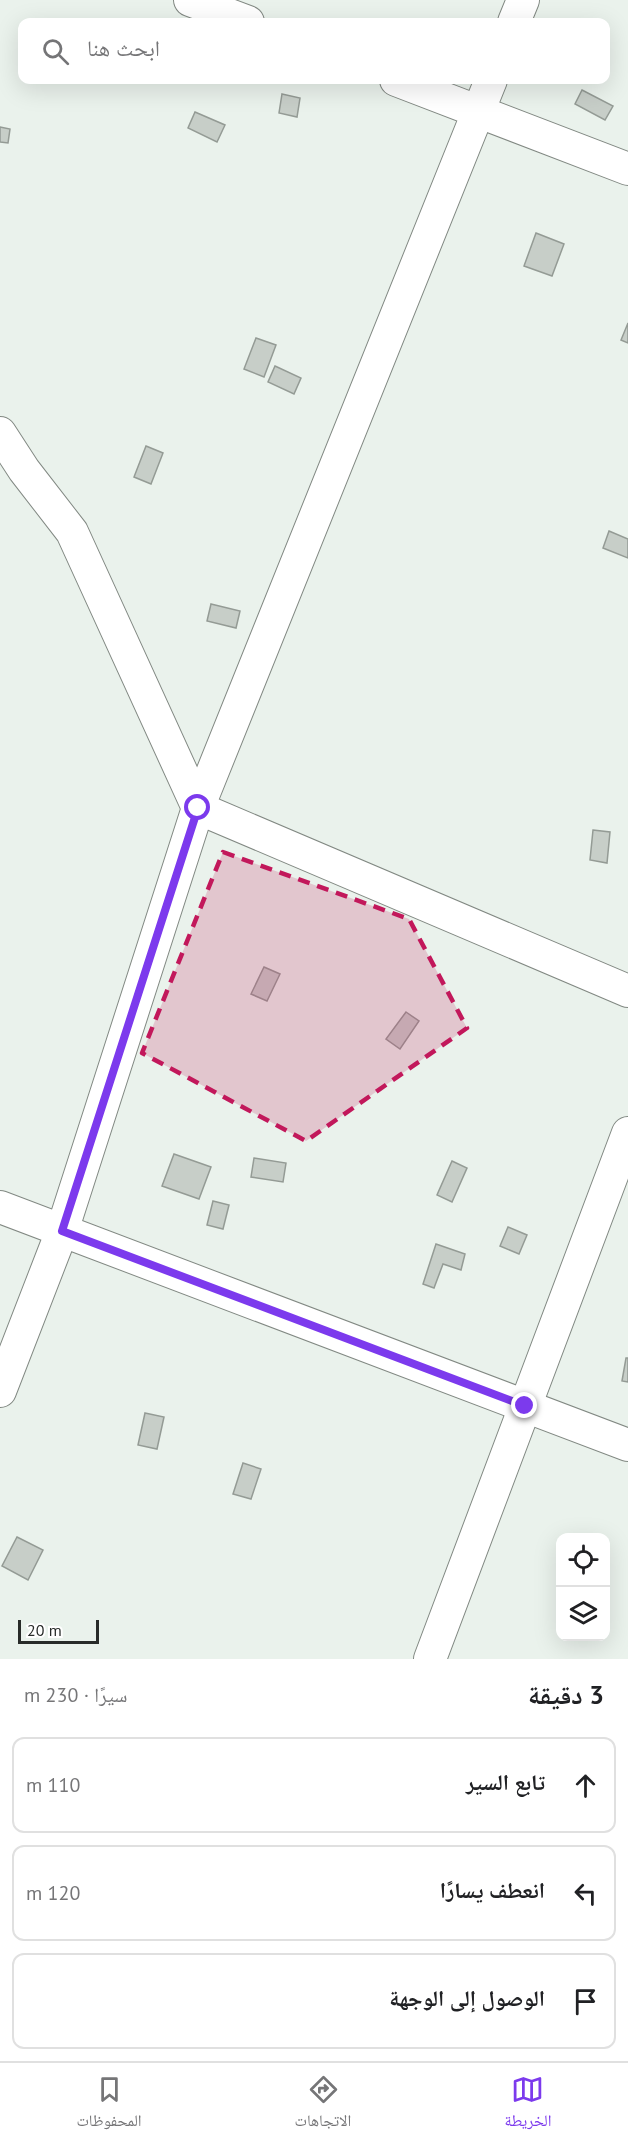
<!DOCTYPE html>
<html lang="ar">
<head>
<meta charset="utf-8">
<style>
  :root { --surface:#fff; --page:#f2f2f2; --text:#202124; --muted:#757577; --line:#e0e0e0; --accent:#7c3aed }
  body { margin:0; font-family:"PT Sans","Noto Naskh Arabic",sans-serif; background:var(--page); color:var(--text); direction:rtl }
  .controls { position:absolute; right:18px; bottom:18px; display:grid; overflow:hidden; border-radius:12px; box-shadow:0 6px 24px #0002 }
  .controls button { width:54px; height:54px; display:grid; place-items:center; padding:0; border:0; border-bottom:2px solid var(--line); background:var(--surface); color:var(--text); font:30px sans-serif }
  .scale { position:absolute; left:18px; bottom:15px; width:81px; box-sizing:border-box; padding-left:6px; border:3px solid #282b29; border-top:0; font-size:16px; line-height:21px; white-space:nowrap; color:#282b29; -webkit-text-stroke:4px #fff; paint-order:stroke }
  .stop { position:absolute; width:18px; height:18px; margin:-14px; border:4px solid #7c3aed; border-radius:50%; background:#fff }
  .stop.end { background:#7c3aed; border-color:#fff; box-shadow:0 2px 6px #0008 }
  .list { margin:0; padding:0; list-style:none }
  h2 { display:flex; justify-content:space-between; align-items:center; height:78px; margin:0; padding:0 24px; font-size:26px }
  h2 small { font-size:20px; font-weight:400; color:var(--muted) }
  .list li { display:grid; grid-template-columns:39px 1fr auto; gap:18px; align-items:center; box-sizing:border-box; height:96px; margin:0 12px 12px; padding:0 12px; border:2px solid var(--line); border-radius:12px }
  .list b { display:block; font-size:22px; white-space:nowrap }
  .list em { font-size:20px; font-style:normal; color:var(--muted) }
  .icon { flex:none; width:33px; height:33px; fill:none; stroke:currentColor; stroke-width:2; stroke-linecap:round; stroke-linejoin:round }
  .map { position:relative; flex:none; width:628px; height:1659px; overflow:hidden; direction:ltr }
  .search { position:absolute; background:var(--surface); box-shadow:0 6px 24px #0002; left:18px; right:18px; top:18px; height:66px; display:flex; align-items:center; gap:15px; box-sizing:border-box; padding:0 21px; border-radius:12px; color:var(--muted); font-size:22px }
  .sheet { height:402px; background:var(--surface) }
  nav { display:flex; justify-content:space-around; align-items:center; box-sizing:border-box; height:84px; border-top:2px solid var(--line); background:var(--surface); font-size:16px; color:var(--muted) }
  nav a { display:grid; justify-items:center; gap:3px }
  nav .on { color:var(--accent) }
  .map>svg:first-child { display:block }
  .building { fill:#c7cec8; stroke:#949b95; stroke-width:1.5 }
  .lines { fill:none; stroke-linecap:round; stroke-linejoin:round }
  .minor-casing { stroke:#828983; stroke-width:34 }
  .minor { stroke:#fff; stroke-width:32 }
  .route { stroke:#7c3aed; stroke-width:8 }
  .marked { fill:#c2185b; fill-opacity:0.2; stroke:#c2185b; stroke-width:4.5; stroke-dasharray:12 8; stroke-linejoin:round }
</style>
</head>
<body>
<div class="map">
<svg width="628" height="1659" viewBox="0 0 628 1659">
  <rect width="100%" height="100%" fill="#eaf2ec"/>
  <g class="building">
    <path d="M582 90 613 106 605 120 575 104Z"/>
    <path d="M282 94 300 98 297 117 279 113Z"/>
    <path d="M195 112 225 125 217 142 188 128Z"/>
    <path d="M0 127 10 129 8 143 0 142Z"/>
    <path d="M536 233 564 244 552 276 524 266Z"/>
    <path d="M628 323V343L621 340Z"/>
    <path d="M256 338 276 345 264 377 244 369Z"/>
    <path d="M275 366 301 378 294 394 268 382Z"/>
    <path d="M146 446 163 453 151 484 134 477Z"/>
    <path d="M609 531 628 539V558L603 548Z"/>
    <path d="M211 604 240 611 236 628 207 621Z"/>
    <path d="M593 830 610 832 607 863 590 860Z"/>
    <path d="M264 967 280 974 267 1001 251 994Z"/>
    <path d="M406 1012 419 1021 400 1049 386 1039Z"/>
    <path d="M174 1154 211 1167 199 1199 162 1186Z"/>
    <path d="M254 1158 286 1163 283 1182 251 1177Z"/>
    <path d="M452 1161 467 1168 452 1202 437 1195Z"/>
    <path d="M213 1201 229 1205 223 1229 207 1225Z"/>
    <path d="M508 1227 527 1235 519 1254 500 1246Z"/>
    <path d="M436 1244 465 1254 461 1270 443 1264 434 1288 423 1284Z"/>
    <path d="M626 1358H628V1382L622 1381Z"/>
    <path d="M145 1413 164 1417 157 1449 138 1445Z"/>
    <path d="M243 1463 261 1469 251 1499 233 1494Z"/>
    <path d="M17 1537 43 1550 28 1580 2 1566Z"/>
  </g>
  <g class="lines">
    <g class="minor-casing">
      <g id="minor">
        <path d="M190 0 248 22"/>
        <path d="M514 22 523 0"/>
        <path d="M396 80 628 169"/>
        <path d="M0 433 24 470 72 532 198 808 628 991"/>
        <path d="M0 1207 628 1445"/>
        <path d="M0 1391 62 1231 198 808 491 80"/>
        <path d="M430 1659 628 1133"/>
      </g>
    </g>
    <use href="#minor" class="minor"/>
  </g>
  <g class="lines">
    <path class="route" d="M198 808 62 1231 525 1406"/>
  </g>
  <path class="marked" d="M223 852 409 919 467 1028 306 1141 142 1053Z"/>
</svg>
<div class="controls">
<button><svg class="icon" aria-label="locate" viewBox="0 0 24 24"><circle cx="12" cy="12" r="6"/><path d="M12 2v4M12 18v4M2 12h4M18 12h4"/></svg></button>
<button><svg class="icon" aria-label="layers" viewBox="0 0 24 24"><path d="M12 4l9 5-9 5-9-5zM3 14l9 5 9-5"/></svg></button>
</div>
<div class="scale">20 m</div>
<div class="stop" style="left:198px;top:808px"></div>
<div class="stop end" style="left:525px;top:1406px"></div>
<div class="search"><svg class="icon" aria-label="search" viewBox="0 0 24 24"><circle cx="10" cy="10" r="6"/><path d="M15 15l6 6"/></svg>ابحث هنا</div>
</div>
<section class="sheet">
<h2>3 دقيقة<small>سيرًا · 230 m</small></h2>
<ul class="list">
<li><svg class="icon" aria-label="ahead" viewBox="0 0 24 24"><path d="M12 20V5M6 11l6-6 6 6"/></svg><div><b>تابع السير</b></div><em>110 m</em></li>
<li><svg class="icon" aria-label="left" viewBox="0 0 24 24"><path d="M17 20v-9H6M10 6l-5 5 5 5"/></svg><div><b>انعطف يسارًا</b></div><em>120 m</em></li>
<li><svg class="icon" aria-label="arrive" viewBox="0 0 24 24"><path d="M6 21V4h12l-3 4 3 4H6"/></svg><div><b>الوصول إلى الوجهة</b></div></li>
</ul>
</section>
<nav>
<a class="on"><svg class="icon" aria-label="map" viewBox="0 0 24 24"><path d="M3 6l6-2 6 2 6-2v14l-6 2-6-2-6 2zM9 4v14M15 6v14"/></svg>الخريطة</a>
<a><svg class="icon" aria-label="directions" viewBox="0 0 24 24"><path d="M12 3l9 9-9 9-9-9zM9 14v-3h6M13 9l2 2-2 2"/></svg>الاتجاهات</a>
<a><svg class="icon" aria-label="saved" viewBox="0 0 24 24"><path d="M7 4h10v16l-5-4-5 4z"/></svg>المحفوظات</a>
</nav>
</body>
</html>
